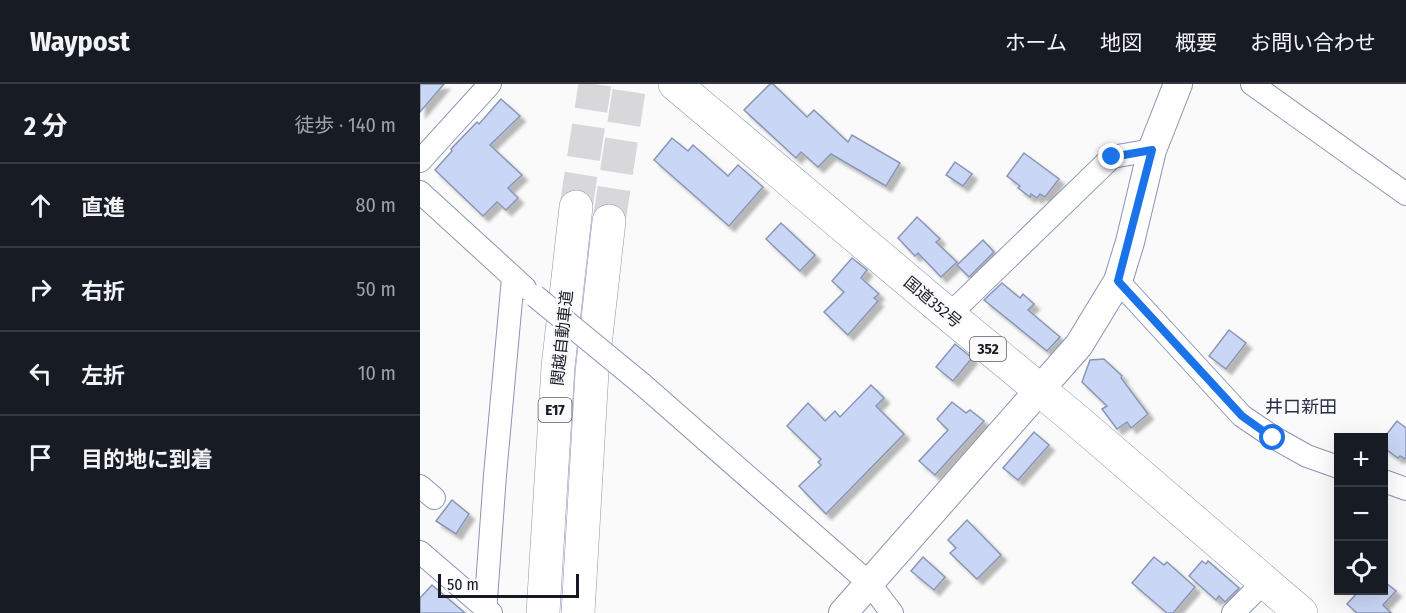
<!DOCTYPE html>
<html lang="ja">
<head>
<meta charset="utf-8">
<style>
  :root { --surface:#171b24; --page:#20242c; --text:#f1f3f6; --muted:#9ea1a6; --line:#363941 }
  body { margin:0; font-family:"Fira Sans Condensed","Noto Sans JP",sans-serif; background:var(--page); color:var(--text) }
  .controls { position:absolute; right:18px; bottom:18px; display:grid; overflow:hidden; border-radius:0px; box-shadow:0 6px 24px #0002 }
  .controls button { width:54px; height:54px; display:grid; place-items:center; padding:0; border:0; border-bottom:2px solid var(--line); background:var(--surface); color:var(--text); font:30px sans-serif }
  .scale { position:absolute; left:18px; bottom:15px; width:141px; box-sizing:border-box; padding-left:6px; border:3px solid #141924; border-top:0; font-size:16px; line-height:21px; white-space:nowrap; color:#141924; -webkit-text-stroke:4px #fafafa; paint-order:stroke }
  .stop { position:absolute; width:18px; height:18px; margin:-14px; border:4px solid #1a73e8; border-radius:50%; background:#fff }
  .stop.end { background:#1a73e8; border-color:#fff; box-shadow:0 2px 6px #0008 }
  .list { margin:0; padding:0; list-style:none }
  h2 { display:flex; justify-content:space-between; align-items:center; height:78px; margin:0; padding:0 24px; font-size:26px }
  h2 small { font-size:20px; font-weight:400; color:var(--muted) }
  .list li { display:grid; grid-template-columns:39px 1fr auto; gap:18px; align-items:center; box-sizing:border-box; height:84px; padding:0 24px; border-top:2px solid var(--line) }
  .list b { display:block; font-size:22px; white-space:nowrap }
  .list em { font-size:20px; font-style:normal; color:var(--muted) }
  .icon { flex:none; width:33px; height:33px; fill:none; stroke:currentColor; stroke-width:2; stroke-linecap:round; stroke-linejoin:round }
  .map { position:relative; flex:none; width:986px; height:529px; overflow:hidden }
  header { display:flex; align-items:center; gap:36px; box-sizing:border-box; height:84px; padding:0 30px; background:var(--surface); border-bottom:2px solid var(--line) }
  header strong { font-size:28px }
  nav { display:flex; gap:33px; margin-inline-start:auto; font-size:21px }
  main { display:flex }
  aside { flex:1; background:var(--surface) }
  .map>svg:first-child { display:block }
  .building { fill:#c9d6f6; stroke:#8a96b4; stroke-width:1.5; filter:url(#shadow) }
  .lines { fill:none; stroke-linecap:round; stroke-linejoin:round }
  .motorway-tunnel { stroke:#d8d8da; stroke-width:33; stroke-dasharray:33 16; stroke-linecap:butt }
  .minor-casing { stroke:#8995b3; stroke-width:24 }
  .tertiary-casing { stroke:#8995b3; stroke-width:30 }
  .trunk-casing { stroke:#8995b3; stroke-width:34 }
  .motorway-casing { stroke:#8995b3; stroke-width:34 }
  .minor { stroke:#fff; stroke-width:22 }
  .tertiary { stroke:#fff; stroke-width:28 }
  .trunk { stroke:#fff; stroke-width:33 }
  .motorway { stroke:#fff; stroke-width:33 }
  .minor-bridge-casing { stroke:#8995b3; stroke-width:24; stroke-linecap:butt }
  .minor-bridge { stroke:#fff; stroke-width:22 }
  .route { stroke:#1a73e8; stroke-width:8 }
  .labels { text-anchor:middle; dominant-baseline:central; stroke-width:5; stroke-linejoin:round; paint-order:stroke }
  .shield { fill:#fafafa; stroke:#595c64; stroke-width:1.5 }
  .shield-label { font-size:15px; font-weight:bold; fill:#141924 }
  .street-label { font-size:16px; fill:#141924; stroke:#fafafa }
  .neighbourhood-label { font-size:18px; fill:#28314a; stroke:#fafafa }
</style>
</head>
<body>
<header>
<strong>Waypost</strong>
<nav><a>ホーム</a><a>地図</a><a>概要</a><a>お問い合わせ</a></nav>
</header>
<main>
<aside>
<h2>2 分<small>徒歩 · 140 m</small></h2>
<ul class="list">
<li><svg class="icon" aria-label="ahead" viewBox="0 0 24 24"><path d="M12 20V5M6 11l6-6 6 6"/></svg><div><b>直進</b></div><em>80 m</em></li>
<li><svg class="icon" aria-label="right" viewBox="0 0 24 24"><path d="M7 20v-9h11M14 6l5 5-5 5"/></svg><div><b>右折</b></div><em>50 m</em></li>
<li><svg class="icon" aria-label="left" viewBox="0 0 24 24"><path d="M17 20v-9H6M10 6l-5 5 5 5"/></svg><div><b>左折</b></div><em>10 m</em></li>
<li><svg class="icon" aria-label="arrive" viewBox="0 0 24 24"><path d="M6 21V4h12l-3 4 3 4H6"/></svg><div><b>目的地に到着</b></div></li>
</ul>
</aside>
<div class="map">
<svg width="986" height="529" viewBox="0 0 986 529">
  <defs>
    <filter id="shadow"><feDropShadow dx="5.5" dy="5.5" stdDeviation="1.5" flood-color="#0004"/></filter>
  </defs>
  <rect width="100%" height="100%" fill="#fafafa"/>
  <g class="building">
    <path d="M0 0H24L0 28Z"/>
    <path d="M350 0H353L387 33 394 26 428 58 432 51 480 79 466 102 411 70 398 83 381 68 376 74 324 26Z"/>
    <path d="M81 15 100 32 70 61 102 91 88 104 98 114 86 126 77 118 63 132 15 86 32 67 31 65 57 38 59 40Z"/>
    <path d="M252 54 268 67 273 61 308 92 318 81 343 103 309 142 234 76Z"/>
    <path d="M604 69 639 95 625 113 620 110 617 114 611 110 610 113 598 104 600 102 587 92Z"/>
    <path d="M535 78 552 90 543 102 526 91Z"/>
    <path d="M497 133 520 155 516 158 537 178 521 193 498 169 495 172 478 154Z"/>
    <path d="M361 139 395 171 380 187 346 155Z"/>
    <path d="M563 156 574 168 549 193 537 181Z"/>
    <path d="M432 174 447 186 441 194 459 210 454 214 458 217 428 251 404 228 424 208 412 197Z"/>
    <path d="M582 199 600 214 603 210 614 220 608 226 640 253 627 267 564 216Z"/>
    <path d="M809 246 826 259 806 285 789 272Z"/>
    <path d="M535 260 552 274 533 297 516 283Z"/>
    <path d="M684 275 702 292 701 294 728 330 711 344 707 338 697 345 682 325 687 322 662 298 670 276Z"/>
    <path d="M451 301 464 314 456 322 484 350 406 430 379 402 401 381 398 378 401 375 367 342 388 319 405 337 415 327 420 333Z"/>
    <path d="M532 318 546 329 550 326 564 337 515 391 499 377 528 346 517 335Z"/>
    <path d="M977 337 986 344V375L980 372 978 374 963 363V355Z"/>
    <path d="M614 348 629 361 598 396 583 384Z"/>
    <path d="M32 416 49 430 36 450 16 437Z"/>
    <path d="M547 436 581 471 557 495 530 469 536 464 528 456Z"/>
    <path d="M503 473 525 493 514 506 491 487Z"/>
    <path d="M734 473 744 481 747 478 775 503 753 529H747L712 499Z"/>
    <path d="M782 477 786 480 788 477 819 504 805 518 799 512 796 516 769 492Z"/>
    <path d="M965 498 976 507 963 521 971 529H937L927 520 939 507H963Z"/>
    <path d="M12 501 45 529H0V514Z"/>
  </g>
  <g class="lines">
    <g class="motorway-tunnel">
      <path d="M156 123 175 0"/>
      <path d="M189 137 210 0"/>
    </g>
    <g class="minor-casing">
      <g id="minor">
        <path d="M832 0 986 110"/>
        <path d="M0 77 70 0"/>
        <path d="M0 108 105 204"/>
        <path d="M698 197 822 332 853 353 887 372 918 383"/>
        <path d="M529 231 692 73 732 66"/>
        <path d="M222 300 449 499 472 529"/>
        <path d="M964 397 986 405"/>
        <path d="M0 402 14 414"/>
        <path d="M0 468 71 529"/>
        <path d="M65 529 75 391 93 194"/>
        <path d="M813 529 844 498"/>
      </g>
    </g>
    <g class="tertiary-casing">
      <path id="tertiary" d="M423 529 659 261 698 197 710 158 732 66 758 0"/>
    </g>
    <g class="trunk-casing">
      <path id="trunk" d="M255 0 529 231 655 335 881 529"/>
    </g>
    <g class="motorway-casing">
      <g id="motorway">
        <path d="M123 529 138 283 156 123"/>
        <path d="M158 529 172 288 189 137"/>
      </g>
    </g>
    <use href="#minor" class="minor"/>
    <use href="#tertiary" class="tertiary"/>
    <use href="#trunk" class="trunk"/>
    <use href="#motorway" class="motorway"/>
    <g class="minor-bridge-casing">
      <path id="minor-bridge" d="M115 212 222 300"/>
    </g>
    <use href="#minor-bridge" class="minor-bridge"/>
  </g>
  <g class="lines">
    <path class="route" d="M692 73 732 66 698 197 822 332 853 354"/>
  </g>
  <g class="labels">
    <g class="shield">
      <rect x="550" y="253" width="36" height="24" rx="4.5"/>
      <rect x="118.5" y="314" width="33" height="24" rx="4.5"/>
    </g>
    <g class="shield-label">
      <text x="568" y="265">352</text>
      <text x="135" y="326">E17</text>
    </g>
    <g class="street-label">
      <text transform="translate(513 218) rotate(40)">国道352号</text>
      <text transform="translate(142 254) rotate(-84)">関越自動車道</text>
    </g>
    <g class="neighbourhood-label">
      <text x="881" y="323">井口新田</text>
    </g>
  </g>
</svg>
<div class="controls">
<button>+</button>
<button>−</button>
<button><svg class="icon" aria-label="locate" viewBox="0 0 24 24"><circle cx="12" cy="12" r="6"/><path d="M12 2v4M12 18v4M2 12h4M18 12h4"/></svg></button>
</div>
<div class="scale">50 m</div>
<div class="stop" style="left:853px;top:354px"></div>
<div class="stop end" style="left:692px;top:73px"></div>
</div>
</main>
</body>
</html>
